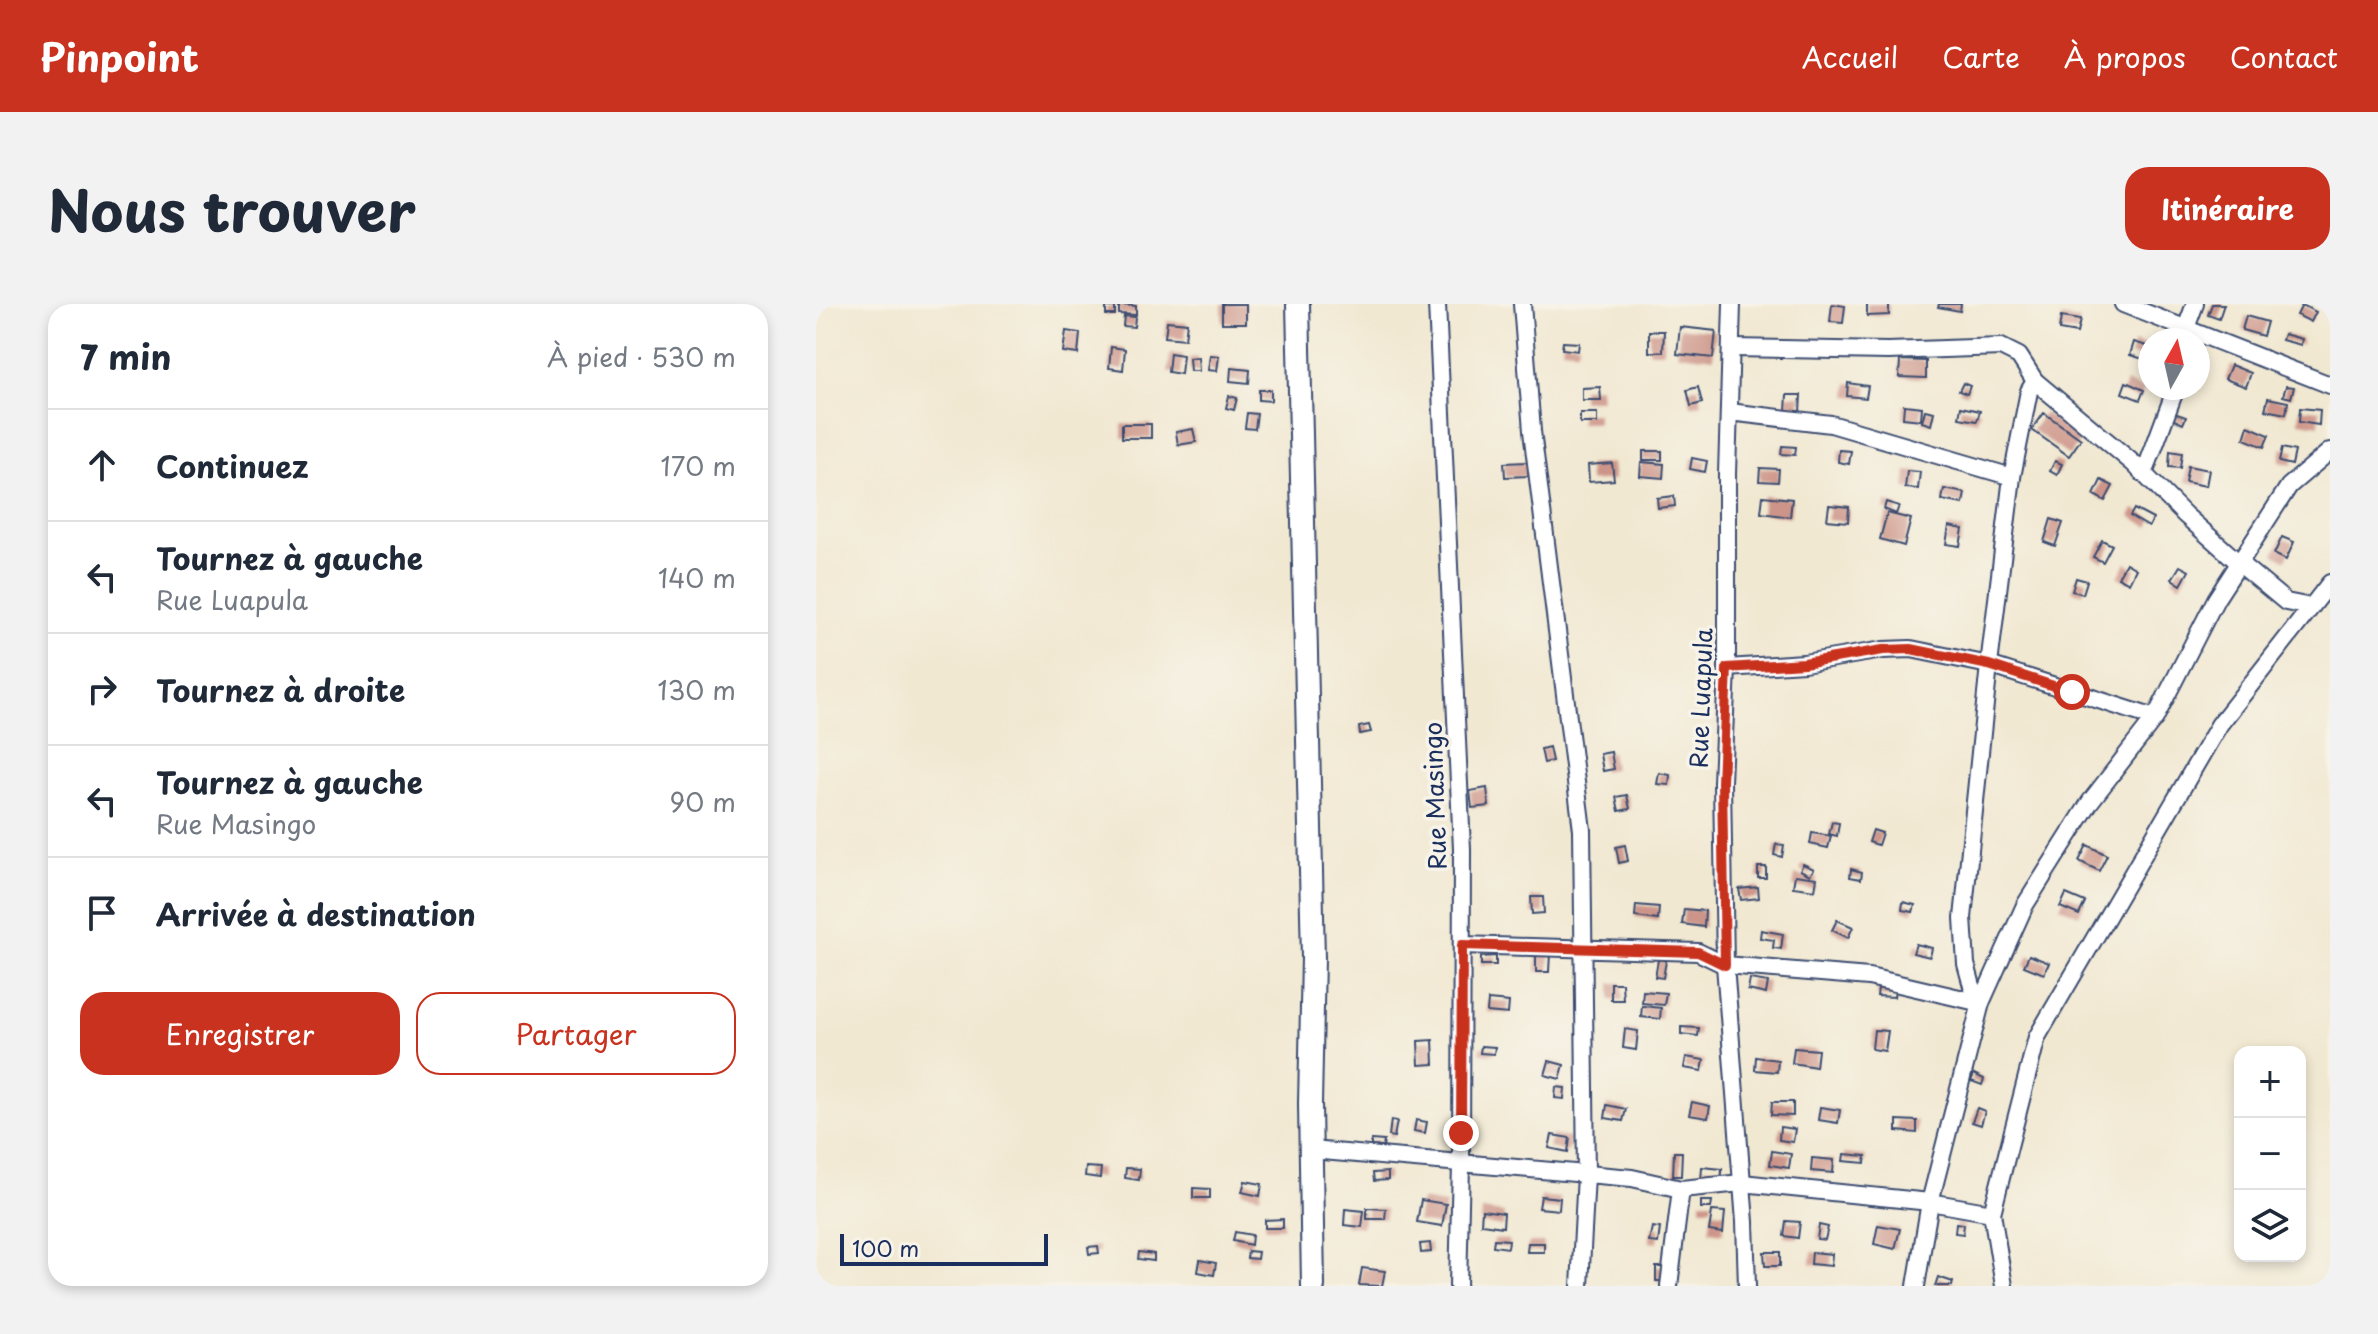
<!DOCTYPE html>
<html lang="fr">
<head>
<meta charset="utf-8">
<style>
  :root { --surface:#fff; --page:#f2f2f3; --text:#1f2937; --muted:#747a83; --line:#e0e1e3; --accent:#c8321e }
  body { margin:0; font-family:"Playpen Sans",sans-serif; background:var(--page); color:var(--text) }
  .controls { position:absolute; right:24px; bottom:24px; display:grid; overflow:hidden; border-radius:16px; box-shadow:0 4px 12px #0003 }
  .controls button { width:72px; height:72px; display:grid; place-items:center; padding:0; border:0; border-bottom:2px solid var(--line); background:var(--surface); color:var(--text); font:40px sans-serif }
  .compass { position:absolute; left:1322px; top:24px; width:72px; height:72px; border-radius:50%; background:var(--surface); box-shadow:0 4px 12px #0003; rotate:8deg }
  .scale { position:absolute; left:24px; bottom:20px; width:208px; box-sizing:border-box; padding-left:8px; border:4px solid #1b2f5e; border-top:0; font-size:22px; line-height:28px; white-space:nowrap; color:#1b2f5e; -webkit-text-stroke:6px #f7f3e8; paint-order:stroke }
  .stop { position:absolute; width:24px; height:24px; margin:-18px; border:6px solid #c8321e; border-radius:50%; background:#fff }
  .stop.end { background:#c8321e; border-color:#fff; box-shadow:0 2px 8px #0008 }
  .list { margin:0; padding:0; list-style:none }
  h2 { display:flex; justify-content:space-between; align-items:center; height:104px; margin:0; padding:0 32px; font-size:34px }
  h2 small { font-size:26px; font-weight:400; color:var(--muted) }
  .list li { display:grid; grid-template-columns:52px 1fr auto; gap:24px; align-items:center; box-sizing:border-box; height:112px; padding:0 32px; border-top:2px solid var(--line) }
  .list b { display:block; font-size:30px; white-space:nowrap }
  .list p { margin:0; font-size:26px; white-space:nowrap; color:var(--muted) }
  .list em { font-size:26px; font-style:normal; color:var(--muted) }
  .actions { display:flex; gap:16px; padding:24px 32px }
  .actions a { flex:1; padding:18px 0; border:2px solid var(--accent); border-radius:24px; text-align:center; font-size:28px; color:var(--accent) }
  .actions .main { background:var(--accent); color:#fff }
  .icon { flex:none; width:44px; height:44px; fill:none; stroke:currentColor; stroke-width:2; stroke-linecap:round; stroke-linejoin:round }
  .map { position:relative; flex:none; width:1514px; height:982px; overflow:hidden; border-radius:24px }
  header { display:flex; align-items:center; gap:48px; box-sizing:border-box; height:112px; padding:0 40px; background:var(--accent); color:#fff }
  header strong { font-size:38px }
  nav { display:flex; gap:44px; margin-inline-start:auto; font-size:28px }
  .intro { display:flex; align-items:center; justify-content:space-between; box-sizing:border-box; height:192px; padding:0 48px }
  h1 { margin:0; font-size:56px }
  .button { padding:20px 36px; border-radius:24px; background:var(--accent); color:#fff; font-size:28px; font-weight:700 }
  main { display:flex; gap:48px; padding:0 48px }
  aside { flex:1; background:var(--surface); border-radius:24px; box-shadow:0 4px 12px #0003 }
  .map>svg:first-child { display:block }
  .building { fill:#cd9589 }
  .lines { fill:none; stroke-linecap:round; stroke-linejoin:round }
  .street-casing { stroke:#3b4b6f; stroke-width:20 }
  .secondary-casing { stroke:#3b4b6f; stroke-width:26 }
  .street { stroke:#fff; stroke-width:16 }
  .secondary { stroke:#fff; stroke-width:22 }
  .route { stroke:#c8321e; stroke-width:10 }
  .labels { text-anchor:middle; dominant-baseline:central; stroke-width:7; stroke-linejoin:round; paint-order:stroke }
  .street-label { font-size:24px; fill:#1b2f5e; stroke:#f7f3e8 }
</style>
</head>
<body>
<header>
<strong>Pinpoint</strong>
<nav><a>Accueil</a><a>Carte</a><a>À propos</a><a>Contact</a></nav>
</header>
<div class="intro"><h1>Nous trouver</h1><a class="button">Itinéraire</a></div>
<main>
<aside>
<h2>7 min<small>À pied · 530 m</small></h2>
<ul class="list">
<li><svg class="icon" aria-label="ahead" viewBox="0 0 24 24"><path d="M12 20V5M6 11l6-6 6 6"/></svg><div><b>Continuez</b></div><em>170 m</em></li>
<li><svg class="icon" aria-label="left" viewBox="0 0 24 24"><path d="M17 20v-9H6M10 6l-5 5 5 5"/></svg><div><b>Tournez à gauche</b><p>Rue Luapula</p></div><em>140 m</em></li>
<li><svg class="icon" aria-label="right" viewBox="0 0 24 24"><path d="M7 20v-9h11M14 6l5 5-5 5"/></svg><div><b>Tournez à droite</b></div><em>130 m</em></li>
<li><svg class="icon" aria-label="left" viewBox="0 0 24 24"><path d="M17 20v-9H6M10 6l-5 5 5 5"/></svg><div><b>Tournez à gauche</b><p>Rue Masingo</p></div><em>90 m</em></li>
<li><svg class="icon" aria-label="arrive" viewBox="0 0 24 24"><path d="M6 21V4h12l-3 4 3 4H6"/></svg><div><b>Arrivée à destination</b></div></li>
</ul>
<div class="actions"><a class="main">Enregistrer</a><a>Partager</a></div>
</aside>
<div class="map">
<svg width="1514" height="982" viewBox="0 0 1514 982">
  <rect width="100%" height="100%" fill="#f7f3e8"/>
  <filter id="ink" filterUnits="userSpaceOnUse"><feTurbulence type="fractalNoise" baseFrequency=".0125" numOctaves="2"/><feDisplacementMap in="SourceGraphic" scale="16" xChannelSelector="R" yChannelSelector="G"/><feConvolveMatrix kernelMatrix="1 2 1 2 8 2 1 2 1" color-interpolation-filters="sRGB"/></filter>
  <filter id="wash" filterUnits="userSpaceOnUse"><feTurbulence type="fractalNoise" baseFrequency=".006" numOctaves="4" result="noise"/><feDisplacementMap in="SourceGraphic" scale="32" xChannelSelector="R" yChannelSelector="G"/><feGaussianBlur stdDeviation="1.8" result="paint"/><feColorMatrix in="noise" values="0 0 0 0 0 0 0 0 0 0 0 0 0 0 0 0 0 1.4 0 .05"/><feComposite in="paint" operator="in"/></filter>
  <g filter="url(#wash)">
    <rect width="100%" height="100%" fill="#f1e8d1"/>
    <g id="blocks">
      <g class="building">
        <rect x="406" y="0" width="24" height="19"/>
        <path d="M1016 0 1029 2 1027 19 1014 18Z"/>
        <path d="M1051 0H1073V11L1051 12Z"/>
        <path d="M1123 0H1145L1144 7 1122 3Z"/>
        <path d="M1396 0H1408L1403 15 1392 11Z"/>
        <path d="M303 1 320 2V11L303 10Z"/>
        <path d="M1486 1 1500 8 1495 18 1481 11Z"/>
        <rect x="290" y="3" width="9" height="8"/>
        <path d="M308 12 319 13 318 23 307 22Z"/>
        <path d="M1430 12 1451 18 1447 32 1426 26Z"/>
        <path d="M1245 13 1264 16 1261 29 1243 26Z"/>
        <path d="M351 17 371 19 369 35 349 33Z"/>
        <path d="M864 23 900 27 897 54 861 50Z"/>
        <path d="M250 27 264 29 262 50 247 48Z"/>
        <path d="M833 27H848L847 48H833Z"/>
        <path d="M1468 30 1486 35 1485 41 1466 36Z"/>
        <path d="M747 38 763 39 762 47 746 45Z"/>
        <path d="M1318 38 1334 43V57L1314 51Z"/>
        <path d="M295 43 309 45 307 66 293 64Z"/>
        <path d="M354 49 367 51 365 70 352 68Z"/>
        <path d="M394 51 403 52 401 67 392 66Z"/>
        <path d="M382 53 383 67H374L373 54Z"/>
        <path d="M1084 56 1110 57V74L1083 73Z"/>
        <path d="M1415 61 1435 69 1430 83 1409 75Z"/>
        <path d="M415 64 434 66 433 79 414 77Z"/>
        <path d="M1310 78 1328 86 1324 96 1306 89Z"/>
        <path d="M1032 79 1052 82 1050 94 1031 92Z"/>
        <path d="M1147 79 1154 82 1151 90 1143 87Z"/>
        <path d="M1470 82 1478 83 1475 94 1467 92Z"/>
        <path d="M784 83 785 96H766V84Z"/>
        <path d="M882 83 886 99 875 102 871 86Z"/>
        <path d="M443 86H455V97L443 96Z"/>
        <path d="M971 91H985L984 108 970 107Z"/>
        <path d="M413 92 421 94 418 106 410 104Z"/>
        <path d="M1452 94 1472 98 1470 110 1449 106Z"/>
        <path d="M1088 101 1106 103 1105 116 1087 114Z"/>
        <path d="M1145 103 1164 107 1161 117 1143 114Z"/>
        <path d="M1484 104 1504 106 1503 121 1483 118Z"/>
        <path d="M1109 106 1118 108 1115 121 1106 118Z"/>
        <path d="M431 109 441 110 439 125 429 124Z"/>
        <rect x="764" y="109" width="17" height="10"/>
        <path d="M1228 109 1265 135 1253 152 1216 126Z"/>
        <path d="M1358 109 1370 113 1367 120 1356 115Z"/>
        <rect x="306" y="120" width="29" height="14"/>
        <path d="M1432 122 1453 131 1448 143 1428 135Z"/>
        <path d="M377 125 380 138 362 141 360 128Z"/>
        <path d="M966 142 980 143 979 151 965 150Z"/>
        <path d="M1466 144 1479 147 1476 161 1463 158Z"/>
        <path d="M1023 146 1035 147 1033 160 1022 158Z"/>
        <rect x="827" y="147" width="19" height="9"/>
        <path d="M1354 147 1366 149 1364 164 1353 163Z"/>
        <path d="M876 154 891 157 889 168 874 165Z"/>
        <path d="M1239 157 1246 160 1241 171 1234 167Z"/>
        <path d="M712 158 713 172 689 173 688 159Z"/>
        <path d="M825 158 848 160 847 174 824 172Z"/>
        <path d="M796 159 798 176 773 178 772 161Z"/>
        <path d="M1372 162 1393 166 1390 182 1369 178Z"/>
        <path d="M944 164 963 165 962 178 943 177Z"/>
        <path d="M1091 167 1104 168 1102 185 1089 184Z"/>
        <path d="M1285 176 1297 182 1289 197 1278 191Z"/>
        <path d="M1128 185 1149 189 1147 200 1126 196Z"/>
        <path d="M858 192 859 202 842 204 841 194Z"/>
        <path d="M947 192 976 195 974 213 945 209Z"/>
        <path d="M1070 198 1083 202 1080 210 1068 205Z"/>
        <path d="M1013 201 1033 203 1032 218 1011 216Z"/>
        <path d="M1318 205 1337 215 1333 223 1314 212Z"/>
        <path d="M1071 209 1095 215 1088 242 1064 235Z"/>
        <path d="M1235 215 1247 219 1239 242 1228 238Z"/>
        <path d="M1133 222 1147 225 1144 242 1130 240Z"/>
        <path d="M1466 233 1478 238 1470 256 1458 250Z"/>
        <path d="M1286 236 1296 241 1287 258 1277 253Z"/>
        <path d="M1310 259 1320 265 1313 279 1302 273Z"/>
        <path d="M1364 262 1373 267 1365 281 1356 275Z"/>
        <path d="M1260 274 1271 277 1267 290 1256 287Z"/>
        <path d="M553 421 555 428 544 430 543 423Z"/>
        <path d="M733 443 736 457 728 459 725 445Z"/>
        <path d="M795 448 798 465 787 467 784 450Z"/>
        <path d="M843 469 854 471 853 481 841 480Z"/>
        <path d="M671 484 673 502 656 504 654 487Z"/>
        <path d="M811 491 814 505 803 507 800 493Z"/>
        <path d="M1016 518 1023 519 1021 532 1013 530Z"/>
        <path d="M1057 526 1066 529 1062 541 1053 538Z"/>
        <path d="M996 529 1015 532 1012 544 994 540Z"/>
        <path d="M960 540 968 541 966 553 958 551Z"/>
        <path d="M809 541 812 557 803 559 800 543Z"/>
        <path d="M1271 541 1291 551 1283 567 1263 557Z"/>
        <path d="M987 560 998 565 994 571 984 566Z"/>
        <rect x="942" y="563" width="8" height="11"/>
        <path d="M1035 565 1046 568 1045 575 1034 573Z"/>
        <path d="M979 571 1001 574 999 586 977 583Z"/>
        <path d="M942 583 943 594 925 596 923 585Z"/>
        <path d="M1250 590 1269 598 1263 611 1244 603Z"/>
        <path d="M715 593H727L728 609 716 610Z"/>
        <path d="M1087 598 1099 601 1097 608 1086 606Z"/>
        <path d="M820 601 843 603 842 616 819 613Z"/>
        <path d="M868 605 889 607 888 623 866 620Z"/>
        <path d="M1021 616 1037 623 1032 634 1016 626Z"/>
        <path d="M945 626 967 630 965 645 957 644 958 636 944 634Z"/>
        <path d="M1100 640 1116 644 1114 653 1097 649Z"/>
        <path d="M720 649H734L733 668H720Z"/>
        <path d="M843 650 851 651 847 674 839 673Z"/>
        <path d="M1213 651 1233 659 1228 670 1208 662Z"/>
        <path d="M680 652V661H665V653Z"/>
        <path d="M934 675 952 678 950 690 932 686Z"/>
        <path d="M795 679H806L807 696H795Z"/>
        <path d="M1062 684 1079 686 1078 693 1061 692Z"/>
        <path d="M827 687 850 689 848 701 826 699Z"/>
        <path d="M672 696 693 698 692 710 671 708Z"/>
        <path d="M826 702 845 704 844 715 825 713Z"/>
        <path d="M865 723 883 724 882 732 865 730Z"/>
        <path d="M809 725 822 727 820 746 807 744Z"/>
        <path d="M1058 726 1072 727 1069 747 1056 745Z"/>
        <path d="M617 736 618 760 603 761 602 737Z"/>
        <path d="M665 742 679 743 678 750 664 749Z"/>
        <path d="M978 744 1002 746 1000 763 976 759Z"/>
        <path d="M870 753 888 756 886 767 868 764Z"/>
        <path d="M940 753 962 756 961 768 939 766Z"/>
        <path d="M733 757 748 761 744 775 729 771Z"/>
        <path d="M1158 770 1168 775 1166 781 1155 777Z"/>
        <path d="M740 783 749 784 748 795 739 794Z"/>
        <path d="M876 798 894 802 892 814 873 811Z"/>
        <path d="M956 798H977V812L955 811Z"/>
        <path d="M791 801 810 805 807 817 789 814Z"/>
        <path d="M1004 803 1024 806 1022 819 1002 816Z"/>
        <path d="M1161 804 1169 807 1165 821 1156 818Z"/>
        <path d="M575 816 581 817 578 833 573 832Z"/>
        <path d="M600 816 611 818 609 829 598 827Z"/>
        <path d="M1081 816 1101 817V829L1081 827Z"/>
        <path d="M964 823 979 825 977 838 963 836Z"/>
        <path d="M736 831 754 834 752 848 733 844Z"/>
        <path d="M555 836 568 837 567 843 555 842Z"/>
        <path d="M956 847 975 850 973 864 954 861Z"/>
        <path d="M858 848H866L865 872H857Z"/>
        <path d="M1028 850 1050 852 1049 859 1027 857Z"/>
        <path d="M996 854 1018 856 1017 869 995 867Z"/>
        <path d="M270 863 285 864 284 874 269 872Z"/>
        <path d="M886 863 906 865 905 879 885 877Z"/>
        <path d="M310 864 324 865 323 876 309 874Z"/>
        <path d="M572 868V876L558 877 557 869Z"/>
        <path d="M429 877 446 880 444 892 426 888Z"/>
        <path d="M377 884 394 885V894H377Z"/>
        <path d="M725 892 744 894 743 906 723 904Z"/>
        <path d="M605 896 630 900 626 922 601 918Z"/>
        <path d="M885 897H896L895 904H885Z"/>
        <path d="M551 904 570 905 569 915H551Z"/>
        <path d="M529 905 548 907 546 923 528 921Z"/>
        <path d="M666 906 688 909 687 923 665 920Z"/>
        <path d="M896 907 909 908 907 929 893 927Z"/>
        <path d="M467 915V924H449V916Z"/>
        <path d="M970 917 984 918 982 934 968 932Z"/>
        <path d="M1140 919 1148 920 1147 930 1139 929Z"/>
        <path d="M1003 921 1012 923 1009 936 1001 935Z"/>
        <path d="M1062 921 1084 925 1079 945 1058 940Z"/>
        <path d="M836 923 844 924 842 939 833 938Z"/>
        <path d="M419 928 436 931 435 941 417 937Z"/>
        <path d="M678 935 693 936 692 944 677 942Z"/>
        <path d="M614 939 615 948 605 949 604 940Z"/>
        <path d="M712 939H728V948H711Z"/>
        <path d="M282 942 283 949 273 950 272 943Z"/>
        <path d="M432 947 442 948 441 955 431 954Z"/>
        <path d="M323 948 338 950V957L322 955Z"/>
        <path d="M948 948H964V962H949Z"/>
        <path d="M996 948 1016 950 1015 962 995 960Z"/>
        <path d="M384 956 400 959 398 971 382 968Z"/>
        <path d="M840 963H849L848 977H840Z"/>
        <path d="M546 964 569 967 566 982 543 981Z"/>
        <path d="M1122 973 1137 978 1136 982H1119Z"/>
      </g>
    </g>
  </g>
  <g filter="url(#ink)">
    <use href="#blocks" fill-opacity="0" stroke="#3b4b6f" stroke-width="2"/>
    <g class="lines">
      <g class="street-casing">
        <g id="street">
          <path d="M621 0 646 545 645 861 642 982"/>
          <path d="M706 0 716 127 766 526 770 871 764 982"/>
          <path d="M916 0 911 170V364L906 478 909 661 929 918 931 982"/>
          <path d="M1307 0 1514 81"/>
          <path d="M1370 24 1379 0"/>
          <path d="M916 44 1072 47 1185 43 1203 52 1219 77 1317 159 1369 211 1423 259 1470 298 1495 303"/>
          <path d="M913 108 1015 120 1196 173"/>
          <path d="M1328 170 1360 84"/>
          <path d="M911 364 988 359 1067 346 1095 345 1173 361 1339 414"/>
          <path d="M646 641 882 648 909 661 1053 673 1165 699"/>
          <path d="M1165 699 1156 682 1150 660 1147 614 1173 361 1196 173 1213 87 1219 77"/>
          <path d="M495 846 816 874 865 885 926 879 1114 898 1176 909"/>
          <path d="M853 982 865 885"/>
          <path d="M1100 982 1114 898 1165 699 1209 601 1274 498 1339 414 1400 295 1473 182 1514 147"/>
          <path d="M1188 982 1176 909 1221 733 1403 421 1514 279"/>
        </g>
      </g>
      <g class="secondary-casing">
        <path id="secondary" d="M482 0 497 654 494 800 497 982"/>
      </g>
      <use href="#street" class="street"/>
      <use href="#secondary" class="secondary"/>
    </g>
  </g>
  <g class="lines" filter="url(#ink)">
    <path class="route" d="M645 829 646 641 882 648 909 661 906 478 911 364 988 359 1067 346 1095 345 1173 361 1256 388"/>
  </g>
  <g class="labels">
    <g class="street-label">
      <text transform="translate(884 394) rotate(-88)">Rue Luapula</text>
      <text transform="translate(618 492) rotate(-92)">Rue Masingo</text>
    </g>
  </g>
</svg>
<div class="controls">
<button>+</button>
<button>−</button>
<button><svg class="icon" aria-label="layers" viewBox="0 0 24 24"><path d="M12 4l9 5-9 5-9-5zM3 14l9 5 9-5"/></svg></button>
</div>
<svg class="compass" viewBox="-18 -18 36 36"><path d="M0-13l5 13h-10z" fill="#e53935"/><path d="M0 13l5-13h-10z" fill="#747a83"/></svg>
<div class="scale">100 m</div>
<div class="stop" style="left:1256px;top:388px"></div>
<div class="stop end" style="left:645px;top:829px"></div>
</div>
</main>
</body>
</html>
